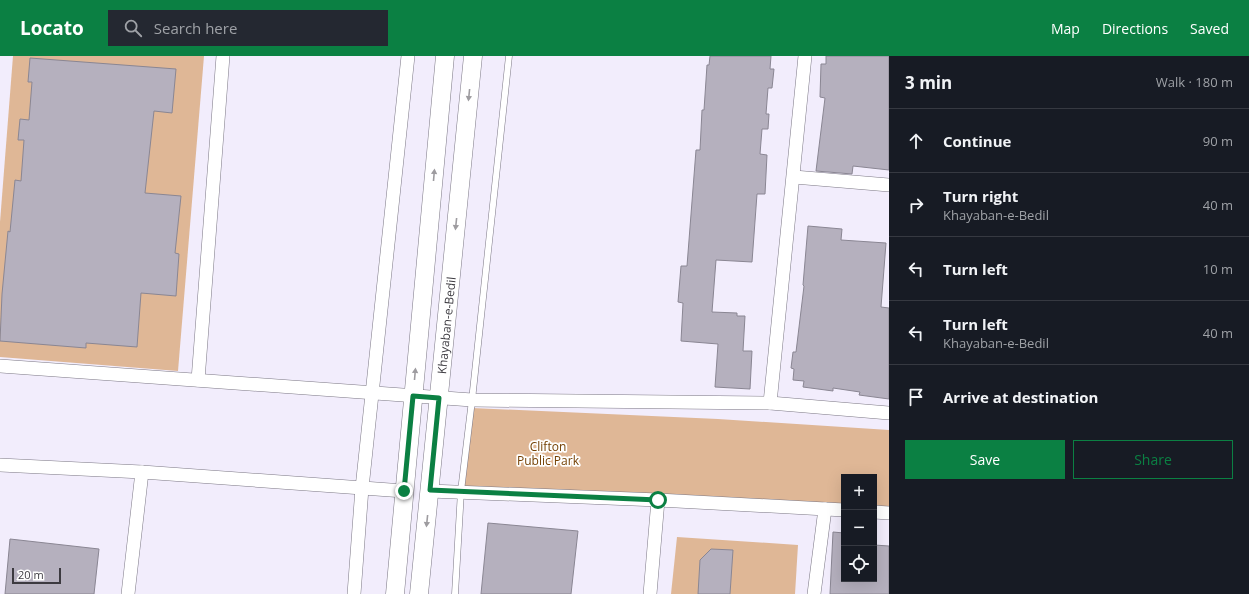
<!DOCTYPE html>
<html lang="en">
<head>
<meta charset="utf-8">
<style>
  :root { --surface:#171b24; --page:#242831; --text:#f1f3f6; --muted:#9ea1a6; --line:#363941; --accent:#0b8043 }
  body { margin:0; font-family:"Open Sans",sans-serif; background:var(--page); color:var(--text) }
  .controls { position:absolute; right:12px; bottom:12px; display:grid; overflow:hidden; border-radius:0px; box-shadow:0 4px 16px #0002 }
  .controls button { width:36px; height:36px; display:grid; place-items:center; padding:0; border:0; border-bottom:1px solid var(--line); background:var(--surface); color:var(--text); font:20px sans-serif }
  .scale { position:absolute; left:12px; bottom:10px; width:49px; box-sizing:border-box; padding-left:4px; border:2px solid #3c3a40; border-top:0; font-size:11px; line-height:14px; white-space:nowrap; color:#3c3a40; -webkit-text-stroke:3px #fff; paint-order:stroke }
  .stop { position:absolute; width:12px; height:12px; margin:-9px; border:3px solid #0b8043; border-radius:50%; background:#fff }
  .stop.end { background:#0b8043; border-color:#fff; box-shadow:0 1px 4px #0008 }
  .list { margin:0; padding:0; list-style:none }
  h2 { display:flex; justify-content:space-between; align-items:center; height:52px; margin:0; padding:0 16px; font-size:17px }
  h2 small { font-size:13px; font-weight:400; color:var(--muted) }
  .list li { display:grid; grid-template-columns:26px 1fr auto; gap:12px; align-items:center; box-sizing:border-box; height:64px; padding:0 16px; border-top:1px solid var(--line) }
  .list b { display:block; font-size:15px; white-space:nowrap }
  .list p { margin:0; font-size:13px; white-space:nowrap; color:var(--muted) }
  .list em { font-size:13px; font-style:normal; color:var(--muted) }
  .actions { display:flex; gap:8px; padding:12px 16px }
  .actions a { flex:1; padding:9px 0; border:1px solid var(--accent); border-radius:0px; text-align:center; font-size:14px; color:var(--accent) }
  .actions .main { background:var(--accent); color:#fff }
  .icon { flex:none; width:22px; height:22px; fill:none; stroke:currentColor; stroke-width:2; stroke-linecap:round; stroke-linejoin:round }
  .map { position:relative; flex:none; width:889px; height:538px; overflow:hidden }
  header { display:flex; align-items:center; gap:24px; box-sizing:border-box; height:56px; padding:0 20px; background:var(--accent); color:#fff }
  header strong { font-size:19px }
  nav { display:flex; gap:22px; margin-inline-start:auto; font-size:14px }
  .search { width:280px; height:36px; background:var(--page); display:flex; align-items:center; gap:10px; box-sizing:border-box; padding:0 14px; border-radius:0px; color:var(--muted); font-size:15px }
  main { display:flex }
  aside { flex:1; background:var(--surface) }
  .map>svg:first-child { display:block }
  .green { fill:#dfb796 }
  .building { fill:#b5b0be; stroke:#8a8693 }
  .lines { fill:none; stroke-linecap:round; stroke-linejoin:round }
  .lane-casing { stroke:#7c7885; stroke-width:7 }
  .street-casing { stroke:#7c7885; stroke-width:14 }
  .secondary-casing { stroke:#7c7885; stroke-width:19 }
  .lane { stroke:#fff; stroke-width:6 }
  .street { stroke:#fff; stroke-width:13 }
  .secondary { stroke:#fff; stroke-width:18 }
  .oneway { fill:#9e9ca0 }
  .route { stroke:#0b8043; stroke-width:5 }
  .labels { text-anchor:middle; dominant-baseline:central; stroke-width:3.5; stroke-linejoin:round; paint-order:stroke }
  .street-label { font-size:12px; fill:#3c3a40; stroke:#fff }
  .park-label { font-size:12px; fill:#744104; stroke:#fff }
</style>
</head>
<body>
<header>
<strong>Locato</strong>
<div class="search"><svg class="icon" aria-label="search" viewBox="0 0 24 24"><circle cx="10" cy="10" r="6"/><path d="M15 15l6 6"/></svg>Search here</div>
<nav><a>Map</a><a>Directions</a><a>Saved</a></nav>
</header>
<main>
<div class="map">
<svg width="889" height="538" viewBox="0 0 889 538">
  <rect width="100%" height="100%" fill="#f2edfc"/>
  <g class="green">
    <path d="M13 0H204L178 315 0 301V166Z"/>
    <path d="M472 352 718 363 889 374V453H874V421H844V451L461 435Z"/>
    <path d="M677 481 798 489 795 538H671Z"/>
  </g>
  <g class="building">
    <path d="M710 0H771L770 13H774L772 32H768L766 58H769L768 73H762L760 98 767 99 765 138H757L752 206 716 204 712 256 737 257V260H745L743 295H752L750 333 715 331 718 288 681 285 683 247 678 246 681 210H687L696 94H700L702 54H704L707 9H709Z"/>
    <path d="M826 0H889V114L853 110 852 118 816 115 825 42 820 41 821 8H826Z"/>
    <path d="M30 2 176 13 172 57 154 55 145 137 181 140 175 197 179 198 176 240 141 237 137 291 86 287V292L0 285 2 238 8 175 10 176 15 124 21 125 24 84H18L20 63 29 64 32 26H28Z"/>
    <path d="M808 170 842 173 841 184 886 187 881 251 889 252V343L859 339 860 336 833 332V335L803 331 804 325 793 324 794 313 791 312 793 296H796L804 230 803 229Z"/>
    <path d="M488 467 578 475 571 538H481Z"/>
    <path d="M833 476 844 477V523H874V489L889 490V538H830Z"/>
    <path d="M10 483 99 493 94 538H5Z"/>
    <path d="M711 493 733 494 730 538H698L700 504Z"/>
  </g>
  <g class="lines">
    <g class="lane-casing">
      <path id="lane" d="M455 538 461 435 472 344 509 0"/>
    </g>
    <g class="street-casing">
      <g id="street">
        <path d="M794 121 889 129"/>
        <path d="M0 310 472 344 770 347 889 357"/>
        <path d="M198 324 223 0"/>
        <path d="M770 347 805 0"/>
        <path d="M0 409 142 416 404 435"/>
        <path d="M430 435 658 444 844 454"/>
        <path d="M874 456 889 457"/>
        <path d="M128 538 142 416"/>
        <path d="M354 538 362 432 408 0"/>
        <path d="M650 538 658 444"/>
        <path d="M814 538 825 453"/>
      </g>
    </g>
    <g class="secondary-casing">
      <g id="secondary">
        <path d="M395 538 445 0"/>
        <path id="s1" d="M419 538 473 0"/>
      </g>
    </g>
    <use href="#lane" class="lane"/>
    <use href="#street" class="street"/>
    <use href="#secondary" class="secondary"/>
  </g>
  <defs><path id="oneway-solid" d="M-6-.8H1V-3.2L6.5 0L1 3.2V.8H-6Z"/></defs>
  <g class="oneway">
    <use href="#oneway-solid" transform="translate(469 39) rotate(96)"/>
    <use href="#oneway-solid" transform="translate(434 119) rotate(-85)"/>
    <use href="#oneway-solid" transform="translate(456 168) rotate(96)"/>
    <use href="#oneway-solid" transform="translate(415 318) rotate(-85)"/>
    <use href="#oneway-solid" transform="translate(427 465) rotate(96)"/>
  </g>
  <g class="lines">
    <path class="route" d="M404 435 413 340 439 342 430 434 658 444"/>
  </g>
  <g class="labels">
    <g class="street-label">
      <text stroke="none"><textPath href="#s1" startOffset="270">Khayaban-e-Bedil</textPath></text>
    </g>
    <g class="park-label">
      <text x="548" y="390">Clifton<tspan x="548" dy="14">Public Park</tspan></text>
    </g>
  </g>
</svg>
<div class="controls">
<button>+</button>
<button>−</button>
<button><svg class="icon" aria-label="locate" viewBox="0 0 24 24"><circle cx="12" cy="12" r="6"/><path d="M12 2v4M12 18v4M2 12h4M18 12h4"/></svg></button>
</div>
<div class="scale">20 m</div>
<div class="stop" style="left:658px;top:444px"></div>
<div class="stop end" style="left:404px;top:435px"></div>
</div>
<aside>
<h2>3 min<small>Walk · 180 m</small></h2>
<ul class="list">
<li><svg class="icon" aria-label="ahead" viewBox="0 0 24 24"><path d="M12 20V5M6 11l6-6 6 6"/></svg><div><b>Continue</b></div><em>90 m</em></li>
<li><svg class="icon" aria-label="right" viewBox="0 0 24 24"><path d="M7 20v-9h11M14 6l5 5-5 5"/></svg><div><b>Turn right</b><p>Khayaban-e-Bedil</p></div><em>40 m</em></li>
<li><svg class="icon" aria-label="left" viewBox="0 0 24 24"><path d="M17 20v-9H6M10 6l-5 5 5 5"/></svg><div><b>Turn left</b></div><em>10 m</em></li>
<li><svg class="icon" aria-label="left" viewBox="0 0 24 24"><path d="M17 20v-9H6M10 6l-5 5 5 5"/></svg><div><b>Turn left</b><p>Khayaban-e-Bedil</p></div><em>40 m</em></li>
<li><svg class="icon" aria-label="arrive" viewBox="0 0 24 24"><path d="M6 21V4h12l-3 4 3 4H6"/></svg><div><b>Arrive at destination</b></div></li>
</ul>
<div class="actions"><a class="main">Save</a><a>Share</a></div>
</aside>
</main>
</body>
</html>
